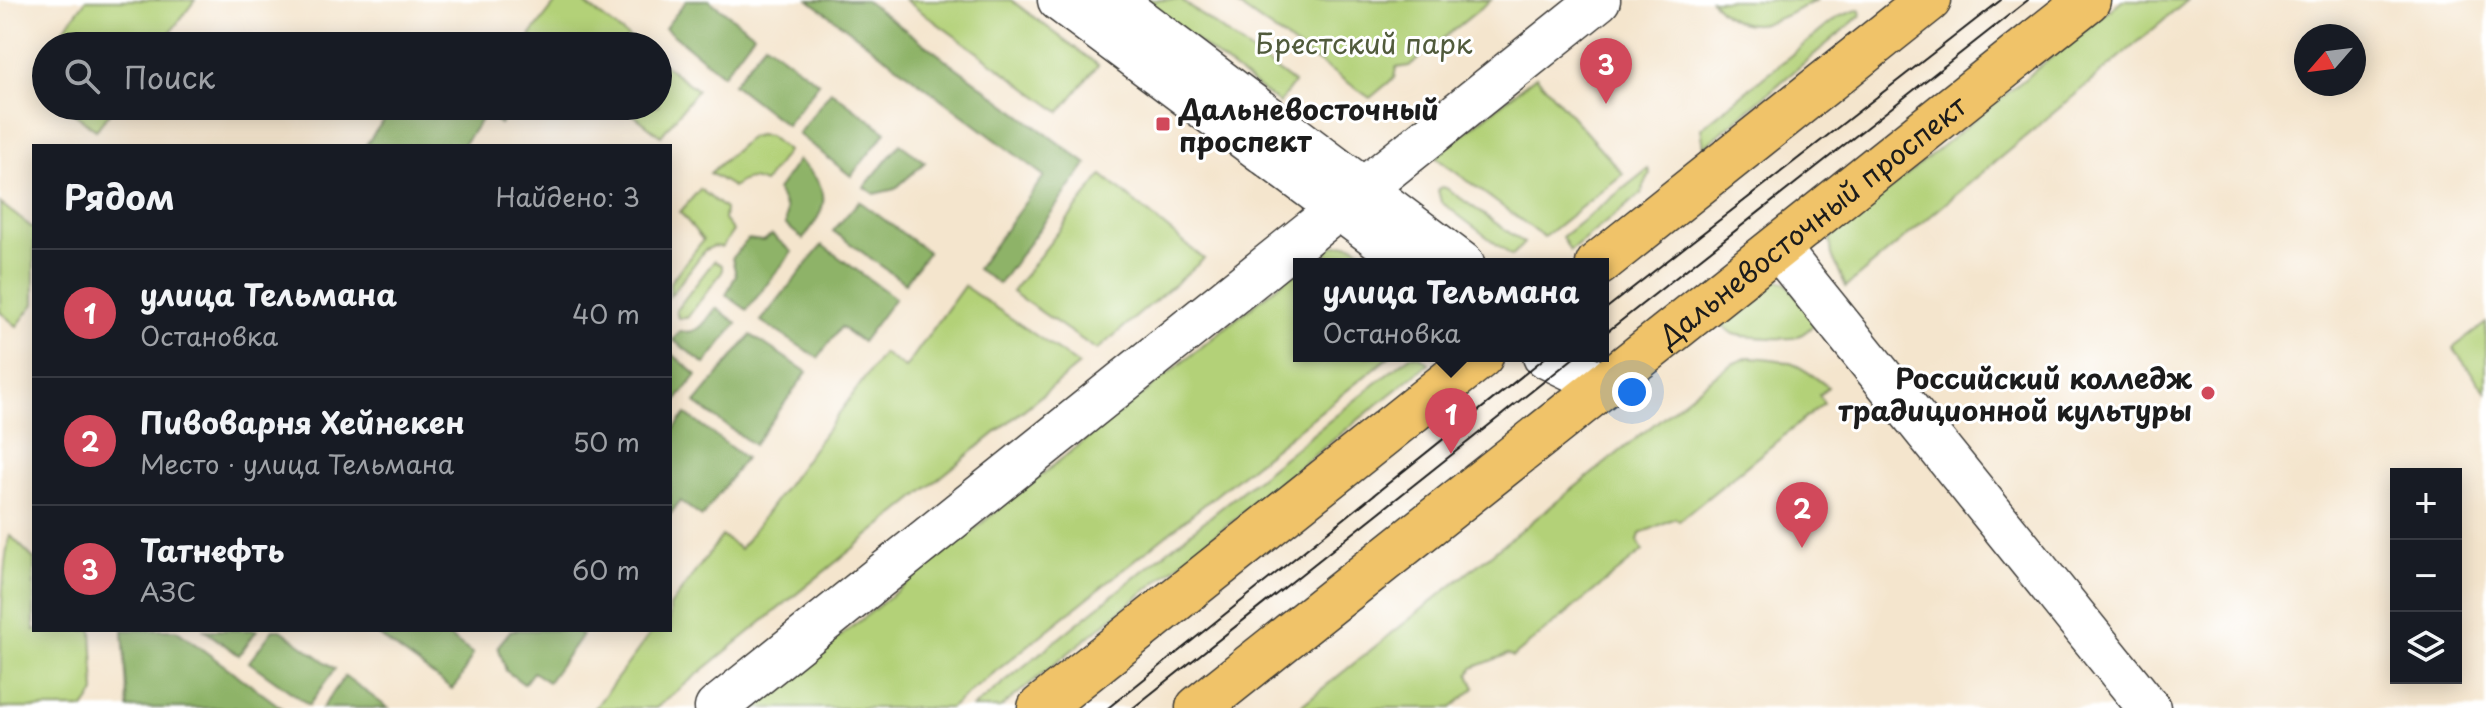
<!DOCTYPE html>
<html lang="ru">
<head>
<meta charset="utf-8">
<style>
  :root { --surface:#171b24; --page:#242831; --text:#f1f3f6; --muted:#9ea1a6; --line:#363941; --accent:#d1495b }
  body { margin:0; font-family:"Playpen Sans",sans-serif; background:var(--page); color:var(--text) }
  .controls { position:absolute; right:24px; bottom:24px; display:grid; overflow:hidden; border-radius:0px; box-shadow:0 4px 20px #0003 }
  .controls button { width:72px; height:72px; display:grid; place-items:center; padding:0; border:0; border-bottom:2px solid var(--line); background:var(--surface); color:var(--text); font:40px sans-serif }
  .compass { position:absolute; left:2294px; top:24px; width:72px; height:72px; border-radius:50%; background:var(--surface); box-shadow:0 4px 20px #0003; rotate:242deg }
  .you { position:absolute; left:1632px; top:392px; width:28px; height:28px; margin:-20px; border:6px solid #fff; border-radius:50%; background:#1a73e8; box-shadow:0 0 0 12px #1a73e833 }
  .badge { display:grid; place-items:center; width:52px; height:52px; border-radius:50%; background:var(--accent); color:#fff; font-size:26px; font-weight:700 }
  .pin { position:absolute; translate:-50% -66px; filter:drop-shadow(0 2px 4px #0008) }
  .pin::after { content:''; position:absolute; top:42px; width:28px; height:24px; background:inherit; clip-path:polygon(0 0,100% 0,50% 100%) }
  .popup { position:absolute; left:1293px; top:258px; width:316px; height:104px; box-sizing:border-box; display:grid; place-content:center; border-radius:0px; background:var(--surface); filter:drop-shadow(0 2px 6px #0005); font-size:26px; white-space:nowrap; color:var(--muted) }
  .popup b { font-size:30px; color:var(--text) }
  .popup::after { content:''; position:absolute; left:50%; top:100%; margin-left:-16px; border:16px solid transparent; border-top-color:var(--surface) }
  .list { margin:0; padding:0; list-style:none }
  h2 { display:flex; justify-content:space-between; align-items:center; height:104px; margin:0; padding:0 32px; font-size:34px }
  h2 small { font-size:26px; font-weight:400; color:var(--muted) }
  .list li { display:grid; grid-template-columns:52px 1fr auto; gap:24px; align-items:center; box-sizing:border-box; height:128px; padding:0 32px; border-top:2px solid var(--line) }
  .list b { display:block; font-size:30px; white-space:nowrap }
  .list p { margin:0; font-size:26px; white-space:nowrap; color:var(--muted) }
  .list em { font-size:26px; font-style:normal; color:var(--muted) }
  .icon { flex:none; width:44px; height:44px; fill:none; stroke:currentColor; stroke-width:2; stroke-linecap:round; stroke-linejoin:round }
  .map { position:relative; flex:none; width:2486px; height:708px; overflow:hidden }
  .search { position:absolute; background:var(--surface); box-shadow:0 4px 20px #0003; left:32px; top:32px; width:640px; height:88px; display:flex; align-items:center; gap:20px; box-sizing:border-box; padding:0 28px; border-radius:44px; color:var(--muted); font-size:30px }
  .panel { position:absolute; background:var(--surface); box-shadow:0 4px 20px #0003; left:32px; top:144px; width:640px; height:488px; border-radius:0px }
  .map>svg:first-child { display:block }
  .green { fill:#b3d178; stroke:#68764a; stroke-width:2 }
  .forest { fill:#8eb368; stroke:#556842; stroke-width:2 }
  .lines { fill:none; stroke-linecap:round; stroke-linejoin:round }
  .minor-casing { stroke:#3c3a37; stroke-width:45 }
  .major-casing { stroke:#3c3a37; stroke-width:47 }
  .minor { stroke:#fff; stroke-width:42 }
  .major { stroke:#f0c369; stroke-width:44 }
  .tram { stroke:#1c1c1c; stroke-width:2 }
  .poi-dot { fill:#d1495b; stroke:#fff; stroke-width:3 }
  .labels { text-anchor:middle; dominant-baseline:central; stroke-width:6; stroke-linejoin:round; paint-order:stroke }
  .park-label { font-size:28px; fill:#515b3c; stroke:#fff }
  .poi-label { font-size:28px; font-weight:bold; fill:#1c1c1c; stroke:#fff; text-anchor:start }
  .street-label { font-size:28px; fill:#1c1c1c; stroke:#fff }
</style>
</head>
<body>
<div class="map">
<svg width="2486" height="708" viewBox="0 0 2486 708">
  <rect width="100%" height="100%" fill="#fff"/>
  <filter id="ink" filterUnits="userSpaceOnUse"><feTurbulence type="fractalNoise" baseFrequency=".0125" numOctaves="2"/><feDisplacementMap in="SourceGraphic" scale="16" xChannelSelector="R" yChannelSelector="G"/><feConvolveMatrix kernelMatrix="1 2 1 2 8 2 1 2 1" color-interpolation-filters="sRGB"/></filter>
  <filter id="wash" filterUnits="userSpaceOnUse"><feTurbulence type="fractalNoise" baseFrequency=".006" numOctaves="4" result="noise"/><feDisplacementMap in="SourceGraphic" scale="32" xChannelSelector="R" yChannelSelector="G"/><feGaussianBlur stdDeviation="1.8" result="paint"/><feColorMatrix in="noise" values="0 0 0 0 0 0 0 0 0 0 0 0 0 0 0 0 0 1.4 0 .05"/><feComposite in="paint" operator="in"/></filter>
  <g filter="url(#wash)">
    <rect width="100%" height="100%" fill="#f4e5cd"/>
    <g class="green">
      <path d="M86 0H195L160 46H51Z"/>
      <path d="M558 0H580L640 46H544L530 36Z"/>
      <path d="M905 0H1011L1098 65 1060 112Z"/>
      <path d="M1148 0H1181L1294 83 1279 103 1146 3Z"/>
      <path d="M1230 0H1491L1409 66 1396 68 1394 78 1370 98Z"/>
      <path d="M1711 0H1817C1777 19 1746 43 1711 0Z"/>
      <path d="M2122 0H2188L1846 287 1832 255 1830 239 1836 232Z"/>
      <path d="M1860 9 1861 15 1704 147 1701 128 1838 17Z"/>
      <path d="M658 60 697 90 661 136 622 106H658Z"/>
      <path d="M1536 76 1623 174 1544 237 1435 157Z"/>
      <path d="M64 106H115L96 130Z"/>
      <path d="M759 135 769 136 787 151 764 183C751 177 744 178 733 187L710 173 750 137Z"/>
      <path d="M1648 169 1650 173 1641 194 1570 251 1562 237Z"/>
      <path d="M1102 175 1204 259 1097 350 1012 292Z"/>
      <path d="M1441 187 1446 188 1524 243 1512 256 1441 202 1438 190Z"/>
      <path d="M700 189 725 209 724 220 733 231 722 247 714 246 705 250 670 296V282L703 240 680 212Z"/>
      <path d="M0 203 34 229V304L17 326 0 312Z"/>
      <path d="M1346 244 1355 246 1379 264H1341L1324 252 1333 246Z"/>
      <path d="M714 261 722 265V272L687 318H678L676 310Z"/>
      <path d="M1296 271 1299 273V356H1390L950 708H751Z"/>
      <path d="M1774 278 1786 283 1818 321C1812 327 1805 333 1797 337 1790 340 1742 337 1733 334 1728 331 1723 326 1719 321Z"/>
      <path d="M964 286 1079 365 656 708H595L653 630H670V606L722 536 740 549 883 353 905 368Z"/>
      <path d="M2486 323V392L2453 348Z"/>
      <path d="M1410 356H1419L1429 363 1000 708H972Z"/>
      <path d="M1749 357C1789 359 1798 363 1828 387L1819 395 1824 403 1679 521 1675 518 1640 534 1638 541 1643 551 1513 657 1508 654 1472 668 1469 675 1475 688 1451 708H1298L1712 378 1732 364Z"/>
      <path d="M10 535 34 559V630H92L95 693 84 708H0C0 666 0 570 10 535Z"/>
    </g>
    <g class="forest">
      <path d="M687 0H709L754 34 723 75 665 28Z"/>
      <path d="M809 0H865L1087 164 999 284 977 269 1044 176Z"/>
      <path d="M765 43 819 83 786 125 733 84Z"/>
      <path d="M831 91 886 132 851 176 798 134Z"/>
      <path d="M394 106H496L503 120 500 124 486 113 462 146H365Z"/>
      <path d="M900 144 925 162 895 189 874 194 864 187Z"/>
      <path d="M798 160C832 190 830 205 803 239L786 225V209L777 190Z"/>
      <path d="M859 201 928 252 905 283 833 231Z"/>
      <path d="M772 235 792 252 747 310 726 295 736 275 732 258 748 239 763 241Z"/>
      <path d="M822 245 895 298 862 342 841 327 818 358 761 321Z"/>
      <path d="M716 308 737 323 705 364 673 340 680 331C700 335 705 322 716 308Z"/>
      <path d="M751 335 807 372 754 445 695 403Z"/>
      <path d="M670 352 697 375 670 409Z"/>
      <path d="M686 414 745 458 702 517 680 501 670 515V434Z"/>
      <path d="M123 630H176L282 708H128Z"/>
      <path d="M204 630H257L239 655Z"/>
      <path d="M273 630H281L335 669 309 705 249 662Z"/>
      <path d="M371 630H440L473 654 459 681 452 689Z"/>
      <path d="M511 630H574L582 635 548 682 533 672 524 684 506 671 498 646Z"/>
      <path d="M345 676 388 708H322Z"/>
    </g>
  </g>
  <g filter="url(#ink)">
    <g class="lines">
      <g class="minor-casing">
        <g id="minor">
          <path d="M1059 0 1413 264"/>
          <path d="M1113 0 1463 264"/>
          <path d="M1778 248 2149 708"/>
          <path d="M1544 356 1604 385"/>
          <path d="M716 708 1599 0"/>
        </g>
      </g>
      <g class="major-casing">
        <g id="major">
          <path d="M1598 264 1929 0"/>
          <path d="M1040 708 1481 356"/>
          <path id="s1" d="M1198 708 2088 0"/>
        </g>
      </g>
      <use href="#minor" class="minor"/>
      <use href="#major" class="major"/>
      <g class="tram">
        <path d="M1603 311 2001 0"/>
        <path d="M1603 335 2028 0"/>
        <path d="M1108 708 1547 356"/>
        <path d="M1133 708 1576 356"/>
      </g>
    </g>
  </g>
  <g class="poi-dot">
    <rect x="1155" y="116" width="16" height="16" rx="4"/>
    <circle cx="2208" cy="393" r="8"/>
  </g>
  <g class="labels">
    <g class="park-label">
      <text x="1364" y="42">Брестский парк</text>
    </g>
    <g class="poi-label">
      <text x="1179" y="108">Дальневосточный<tspan x="1179" dy="32">проспект</tspan></text>
      <text x="2192" y="377" text-anchor="end">Российский колледж<tspan x="2192" dy="32">традиционной культуры</tspan></text>
    </g>
    <g class="street-label">
      <text stroke="none"><textPath href="#s1" startOffset="784">Дальневосточный проспект</textPath></text>
    </g>
  </g>
</svg>
<div class="controls">
<button>+</button>
<button>−</button>
<button><svg class="icon" aria-label="layers" viewBox="0 0 24 24"><path d="M12 4l9 5-9 5-9-5zM3 14l9 5 9-5"/></svg></button>
</div>
<svg class="compass" viewBox="-18 -18 36 36"><path d="M0-13l5 13h-10z" fill="#e53935"/><path d="M0 13l5-13h-10z" fill="#9ea1a6"/></svg>
<div class="you"></div>
<div class="pin badge" style="left:1451px;top:454px">1</div>
<div class="popup"><b>улица Тельмана</b>Остановка</div>
<div class="pin badge" style="left:1802px;top:548px">2</div>
<div class="pin badge" style="left:1606px;top:104px">3</div>
<div class="search"><svg class="icon" aria-label="search" viewBox="0 0 24 24"><circle cx="10" cy="10" r="6"/><path d="M15 15l6 6"/></svg>Поиск</div>
<section class="panel">
<h2>Рядом<small>Найдено: 3</small></h2>
<ul class="list">
<li><span class="badge">1</span><div><b>улица Тельмана</b><p>Остановка</p></div><em>40 m</em></li>
<li><span class="badge">2</span><div><b>Пивоварня Хейнекен</b><p>Место · улица Тельмана</p></div><em>50 m</em></li>
<li><span class="badge">3</span><div><b>Татнефть</b><p>АЗС</p></div><em>60 m</em></li>
</ul>
</section>
</div>
</body>
</html>
